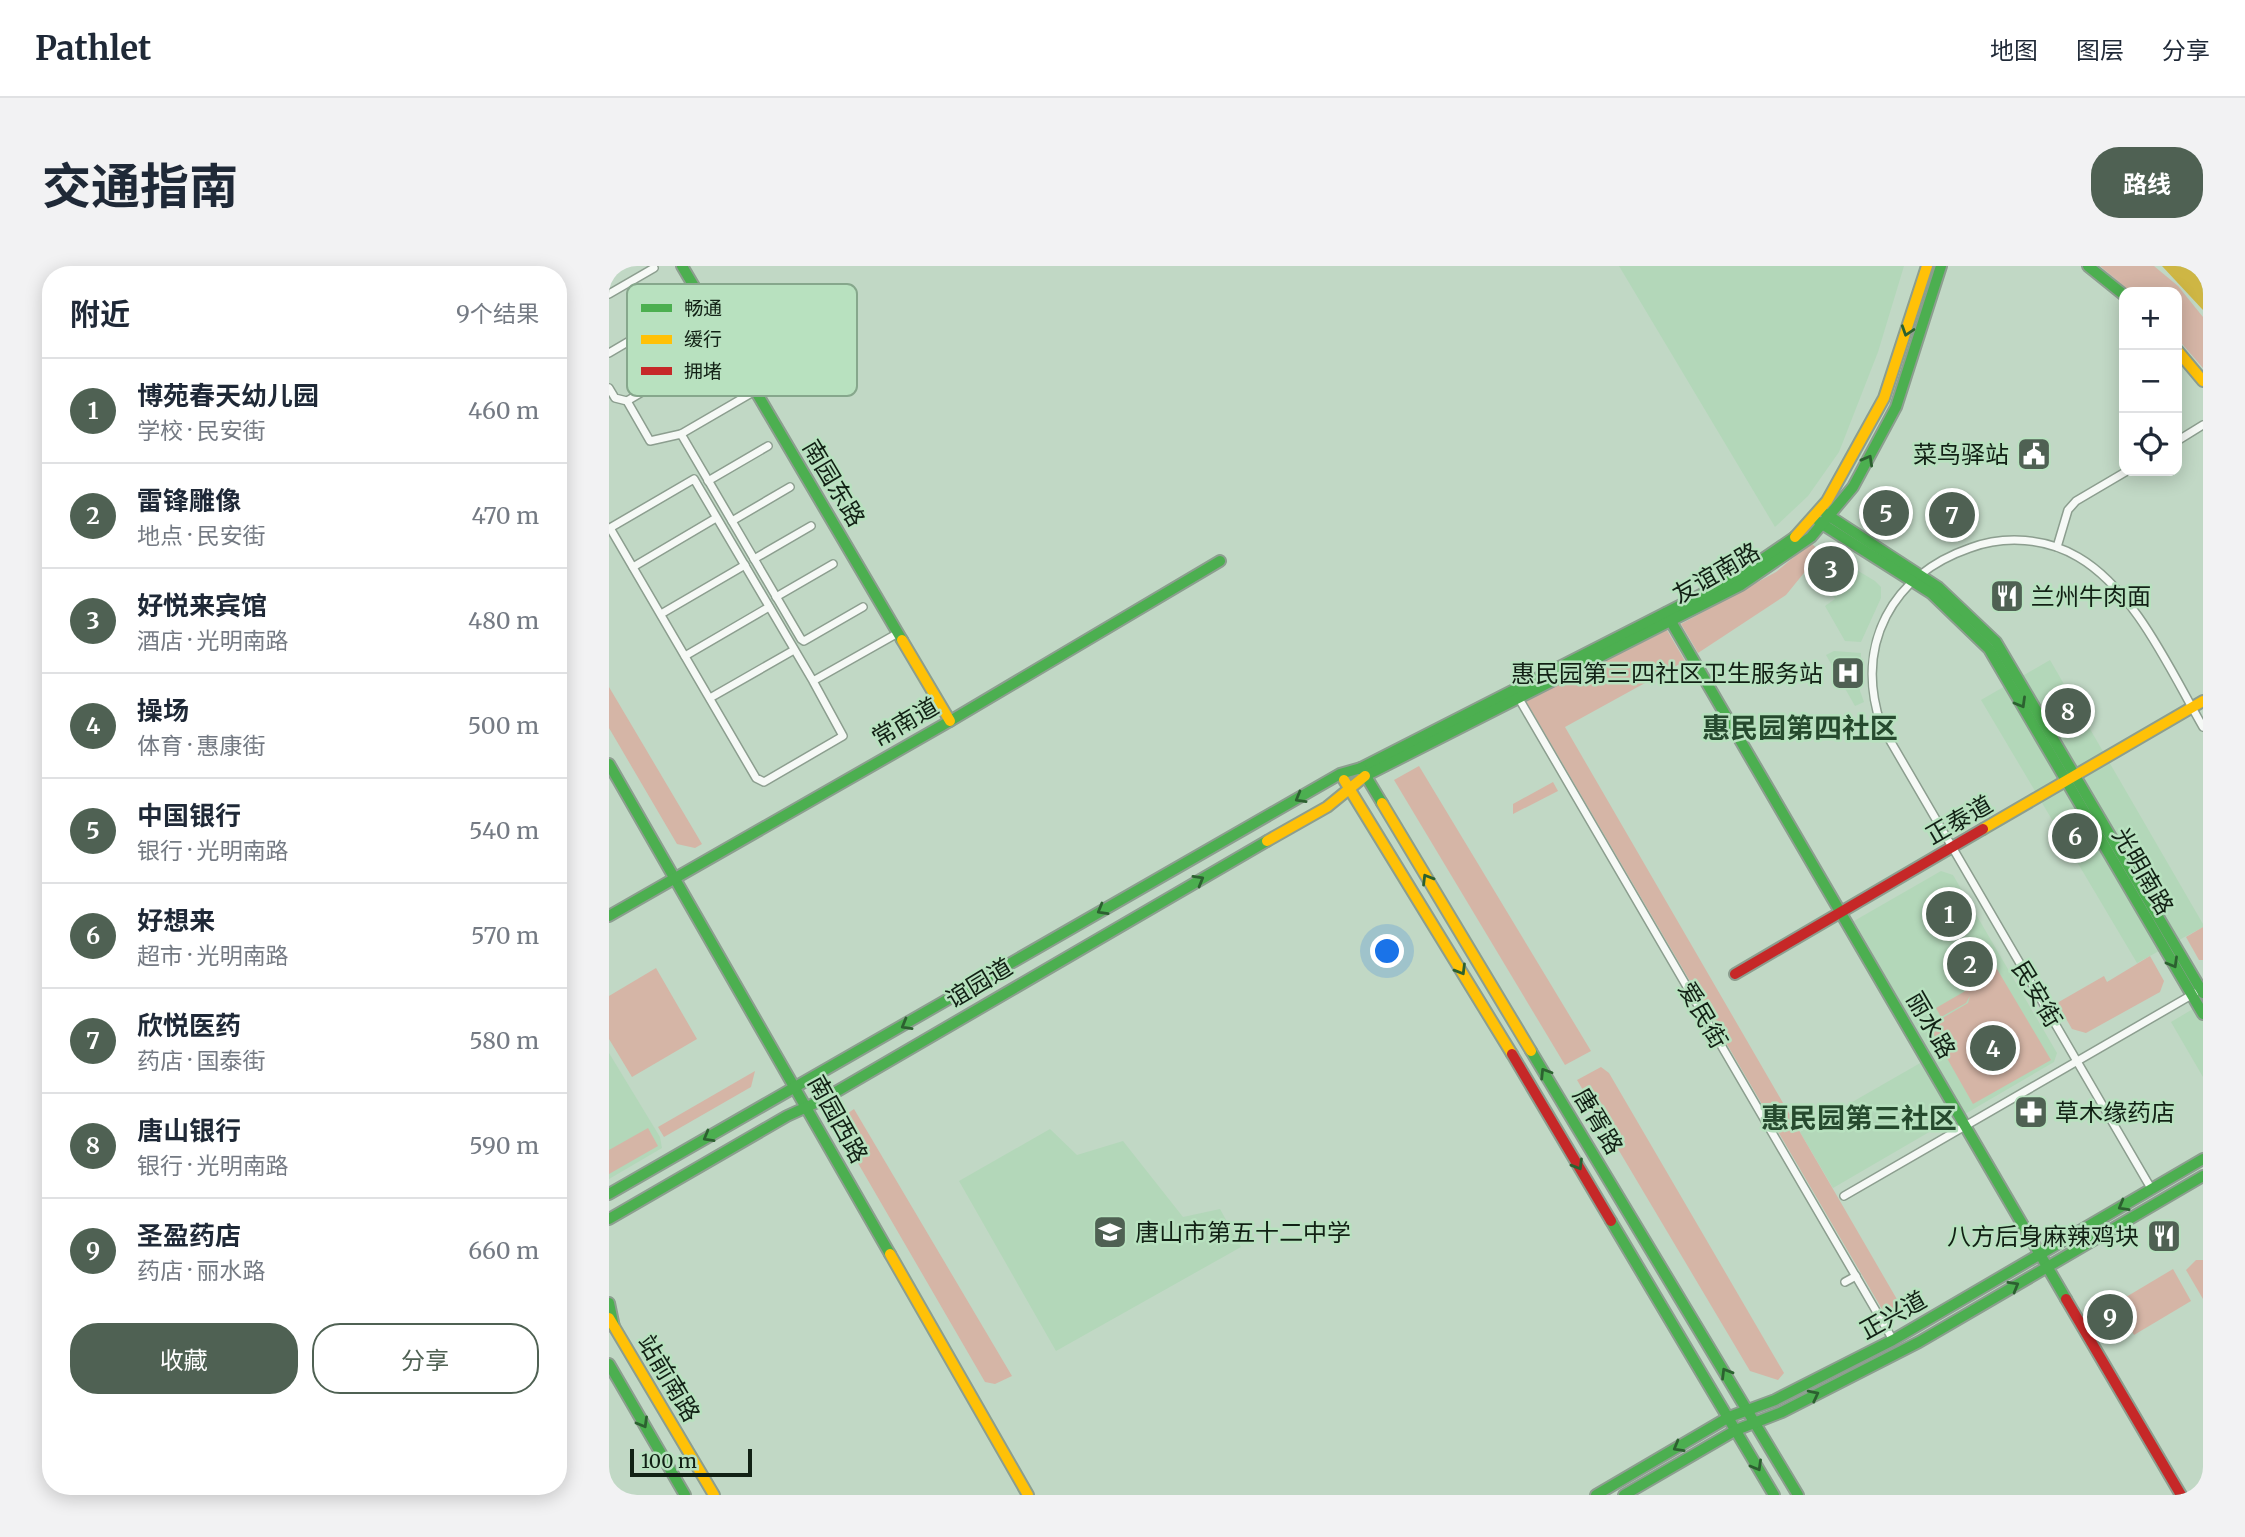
<!DOCTYPE html>
<html lang="zh">
<head>
<meta charset="utf-8">
<style>
  :root { --surface:#fff; --page:#f2f2f3; --text:#1f2937; --muted:#747a83; --line:#e0e1e3; --accent:#4f6153 }
  body { margin:0; font-family:Merriweather,"Noto Sans SC",serif; background:var(--page); color:var(--text) }
  .controls { position:absolute; right:21px; top:21px; display:grid; overflow:hidden; border-radius:14px; box-shadow:0 4px 18px #0003 }
  .controls button { width:63px; height:63px; display:grid; place-items:center; padding:0; border:0; border-bottom:2px solid var(--line); background:var(--surface); color:var(--text); font:35px sans-serif }
  .scale { position:absolute; left:21px; bottom:18px; width:122px; box-sizing:border-box; padding-left:7px; border:4px solid #122115; border-top:0; font-size:19px; line-height:24px; white-space:nowrap; color:#122115; -webkit-text-stroke:5px #b8e1bf; paint-order:stroke }
  .you { position:absolute; left:779px; top:686px; width:24px; height:24px; margin:-18px; border:5px solid #fff; border-radius:50%; background:#1a73e8; box-shadow:0 0 0 10px #1a73e833 }
  .badge { display:grid; place-items:center; width:46px; height:46px; border-radius:50%; background:var(--accent); color:#fff; font-size:23px; font-weight:700 }
  .pin { position:absolute; translate:-50% -50%; border:4px solid #fff; box-shadow:0 2px 7px #0006 }
  .list { margin:0; padding:0; list-style:none }
  h2 { display:flex; justify-content:space-between; align-items:center; height:91px; margin:0; padding:0 28px; font-size:30px }
  h2 small { font-size:23px; font-weight:400; color:var(--muted) }
  .list li { display:grid; grid-template-columns:46px 1fr auto; gap:21px; align-items:center; box-sizing:border-box; height:105px; padding:0 28px; border-top:2px solid var(--line) }
  .list b { display:block; font-size:26px; white-space:nowrap }
  .list p { margin:0; font-size:23px; white-space:nowrap; color:var(--muted) }
  .list em { font-size:23px; font-style:normal; color:var(--muted) }
  .actions { display:flex; gap:14px; padding:21px 28px }
  .actions a { flex:1; padding:16px 0; border:2px solid var(--accent); border-radius:28px; text-align:center; font-size:24px; color:var(--accent) }
  .actions .main { background:var(--accent); color:#fff }
  .icon { flex:none; width:38px; height:38px; fill:none; stroke:currentColor; stroke-width:2; stroke-linecap:round; stroke-linejoin:round }
  .map { position:relative; flex:none; width:1594px; height:1229px; overflow:hidden; border-radius:28px }
  header { display:flex; align-items:center; gap:42px; box-sizing:border-box; height:98px; padding:0 35px; background:var(--surface); border-bottom:2px solid var(--line) }
  header strong { font-size:33px }
  nav { display:flex; gap:38px; margin-inline-start:auto; font-size:24px }
  .intro { display:flex; align-items:center; justify-content:space-between; box-sizing:border-box; height:168px; padding:0 42px }
  h1 { margin:0; font-size:49px }
  .button { padding:18px 32px; border-radius:28px; background:var(--accent); color:#fff; font-size:24px; font-weight:700 }
  main { display:flex; gap:42px; padding:0 42px }
  aside { flex:1; background:var(--surface); border-radius:28px; box-shadow:0 4px 18px #0003 }
  .map>svg:first-child { display:block }
  .built { fill:#b3d7b9 }
  .green { fill:#d5b5a6 }
  .water { fill:#ceb644 }
  .lines { fill:none; stroke-linecap:round; stroke-linejoin:round }
  .street-casing { stroke:#8c9e8f; stroke-width:10 }
  .fast-casing { stroke:#8c9e8f; stroke-width:14 }
  .slow-casing { stroke:#8c9e8f; stroke-width:14 }
  .jam-casing { stroke:#8c9e8f; stroke-width:14 }
  .street { stroke:#f6f9f6; stroke-width:7 }
  .fast { stroke:#4caf50; stroke-width:10 }
  .slow { stroke:#ffc107; stroke-width:10 }
  .jam { stroke:#c62828; stroke-width:10 }
  .oneway { stroke:#2c6130 }
  .labels { text-anchor:middle; dominant-baseline:central; stroke-width:5; stroke-linejoin:round; paint-order:stroke }
  .poi-label { font-size:24px; fill:#122115; stroke:#b8e1bf; text-anchor:end }
  .street-label { font-size:24px; fill:#122115; stroke:#b8e1bf }
  .quarter-label { font-size:28px; font-weight:bold; fill:#264a2e; stroke:#b8e1bf }
  .key { fill:#b8e1bf; stroke:#86a78c; stroke-width:2 }
  .key-label { font-size:19px; fill:#122115 }
</style>
</head>
<body>
<header>
<strong>Pathlet</strong>
<nav><a>地图</a><a>图层</a><a>分享</a></nav>
</header>
<div class="intro"><h1>交通指南</h1><a class="button">路线</a></div>
<main>
<aside>
<h2>附近<small>9个结果</small></h2>
<ul class="list">
<li><span class="badge">1</span><div><b>博苑春天幼儿园</b><p>学校 · 民安街</p></div><em>460 m</em></li>
<li><span class="badge">2</span><div><b>雷锋雕像</b><p>地点 · 民安街</p></div><em>470 m</em></li>
<li><span class="badge">3</span><div><b>好悦来宾馆</b><p>酒店 · 光明南路</p></div><em>480 m</em></li>
<li><span class="badge">4</span><div><b>操场</b><p>体育 · 惠康街</p></div><em>500 m</em></li>
<li><span class="badge">5</span><div><b>中国银行</b><p>银行 · 光明南路</p></div><em>540 m</em></li>
<li><span class="badge">6</span><div><b>好想来</b><p>超市 · 光明南路</p></div><em>570 m</em></li>
<li><span class="badge">7</span><div><b>欣悦医药</b><p>药店 · 国泰街</p></div><em>580 m</em></li>
<li><span class="badge">8</span><div><b>唐山银行</b><p>银行 · 光明南路</p></div><em>590 m</em></li>
<li><span class="badge">9</span><div><b>圣盈药店</b><p>药店 · 丽水路</p></div><em>660 m</em></li>
</ul>
<div class="actions"><a class="main">收藏</a><a>分享</a></div>
</aside>
<div class="map">
<svg width="1594" height="1229" viewBox="0 0 1594 1229">
  <rect width="100%" height="100%" fill="#c1d8c5"/>
  <g class="built">
    <path d="M1010 0H1295L1269 86 1230 186 1199 230 1166 261Z"/>
    <path d="M1216 285 1266 315 1272 321V332L1252 376 1236 375 1216 340 1226 333 1221 324 1197 309Z"/>
    <path d="M1225 385 1252 387 1251 425 1255 436 1246 440 1217 389Z"/>
    <path d="M1441 394 1594 658V661L1528 697 1372 434Z"/>
    <path d="M1332 605 1344 609 1448 787 1445 796 1356 848 1245 655Z"/>
    <path d="M1594 737V811L1562 756Z"/>
    <path d="M0 787 51 871 53 882 0 913Z"/>
    <path d="M1313 796 1346 851 1224 922 1191 866Z"/>
    <path d="M441 863 468 889 514 875 574 951 611 943 632 981 447 1085 350 915Z"/>
  </g>
  <g class="green">
    <path d="M1491 0H1545L1569 20 1594 51V102L1568 72V26H1522Z"/>
    <path d="M1202 277 1212 286 1177 329 1089 387 1072 358 1167 306Z"/>
    <path d="M1058 364 1076 395 956 461 1293 1042 1277 1050 917 435Z"/>
    <path d="M0 421 93 578 86 582 68 578 0 462Z"/>
    <path d="M810 500 982 785 956 799 785 514Z"/>
    <path d="M944 516 949 525 904 548V538Z"/>
    <path d="M1594 661V694H1590L1577 671Z"/>
    <path d="M1541 690 1555 715 1551 726 1477 767 1463 763 1448 737 1495 710 1498 716Z"/>
    <path d="M1382 693 1442 794 1364 838 1322 764 1325 757 1359 737 1361 730 1357 737 1332 751 1327 742 1358 724 1355 717 1364 712 1360 705Z"/>
    <path d="M47 702 88 773 23 811 0 773V730Z"/>
    <path d="M992 801 1000 807 1175 1107 1169 1114 1141 1105 968 814Z"/>
    <path d="M146 805 142 821 55 871 49 861Z"/>
    <path d="M245 843 403 1110 386 1118 376 1116 228 861 235 850Z"/>
    <path d="M39 862 49 880 0 908V884Z"/>
    <path d="M1587 994H1594V1033L1577 1004Z"/>
    <path d="M1564 1003 1582 1035 1525 1069 1507 1037Z"/>
  </g>
  <path class="water" d="M1553 0H1594V44Z"/>
  <g class="lines">
    <g class="street-casing">
      <g id="street">
        <path d="M0 28 45 2"/>
        <path d="M0 87 68 47"/>
        <path d="M0 122 6 132 18 135 41 175 72 168 192 373 195 375 254 341"/>
        <path d="M18 135 97 88"/>
        <path d="M72 168 146 125"/>
        <path d="M1568 175 1594 159"/>
        <path d="M99 215 159 180"/>
        <path d="M123 255 181 221"/>
        <path d="M1448 281 1459 244 1467 235 1518 205"/>
        <path d="M145 293 202 260"/>
        <path d="M24 301 107 252"/>
        <path d="M167 331 224 298"/>
        <path d="M52 348 136 299"/>
        <path d="M76 390 160 341"/>
        <path d="M204 415 234 470 155 516 147 512 1 262 85 213 204 415 289 367"/>
        <path d="M909 431 1284 1074"/>
        <path d="M101 432 185 384"/>
        <path d="M1543 924 1272 459C1245 378 1283 309 1361 282 1396 269 1437 272 1469 291 1526 324 1562 406 1594 461"/>
        <path d="M1235 930 1586 727"/>
        <path d="M1236 1016 1247 1010"/>
      </g>
    </g>
    <g class="fast-casing">
      <g id="fast">
        <path d="M73 0 293 374"/>
        <path d="M1479 0 1515 29"/>
        <path d="M1217 248 1329 321 1387 376 1594 727"/>
        <path d="M1210 256 1322 327 1380 383 1594 748"/>
        <path d="M1057 347 1457 1033"/>
        <path d="M0 498 281 988"/>
        <path d="M752 502 1129 310 1186 271"/>
        <path d="M756 510 1132 319 1202 271 1244 221 1287 141 1332 0"/>
        <path d="M0 650 341 455 611 295"/>
        <path d="M922 785 1189 1229"/>
        <path d="M0 928 731 508 752 502 773 537"/>
        <path d="M0 953 178 850 213 834 658 575"/>
        <path d="M1002 955 1165 1229"/>
        <path d="M0 1037 5 1061"/>
        <path d="M0 1098 76 1229"/>
        <path d="M987 1229 1120 1151 1166 1134 1284 1074 1594 893"/>
        <path d="M1015 1229 1127 1164 1173 1146 1310 1076 1594 910"/>
      </g>
    </g>
    <g class="slow-casing">
      <g id="slow">
        <path d="M1568 84 1594 115"/>
        <path d="M1186 271 1218 235 1275 132 1318 0"/>
        <path d="M293 374 341 455"/>
        <path d="M735 514 903 788"/>
        <path d="M773 537 922 785"/>
        <path d="M1374 563 1594 435"/>
        <path d="M658 575 718 541 756 510"/>
        <path d="M281 988 419 1229"/>
        <path d="M0 1052 105 1229"/>
      </g>
    </g>
    <g class="jam-casing">
      <g id="jam">
        <path d="M1126 708 1374 563"/>
        <path d="M903 788 1002 955"/>
        <path d="M1457 1033 1572 1229"/>
      </g>
    </g>
    <use href="#street" class="street"/>
    <use href="#fast" class="fast"/>
    <use href="#slow" class="slow"/>
    <use href="#jam" class="jam"/>
  </g>
  <defs><path id="oneway-chevron" d="M-2-3.5L2.5 0L-2 3.5" fill="none" stroke-width="1.6" stroke-linecap="round" stroke-linejoin="round" transform="scale(1.75)"/></defs>
  <g class="oneway">
    <use href="#oneway-chevron" transform="translate(1298 65) rotate(108)"/>
    <use href="#oneway-chevron" transform="translate(1259 194) rotate(-61)"/>
    <use href="#oneway-chevron" transform="translate(1412 437) rotate(60)"/>
    <use href="#oneway-chevron" transform="translate(691 532) rotate(150)"/>
    <use href="#oneway-chevron" transform="translate(818 613) rotate(-121)"/>
    <use href="#oneway-chevron" transform="translate(590 614) rotate(-30)"/>
    <use href="#oneway-chevron" transform="translate(493 644) rotate(150)"/>
    <use href="#oneway-chevron" transform="translate(1564 697) rotate(60)"/>
    <use href="#oneway-chevron" transform="translate(852 704) rotate(59)"/>
    <use href="#oneway-chevron" transform="translate(297 759) rotate(150)"/>
    <use href="#oneway-chevron" transform="translate(936 807) rotate(-122)"/>
    <use href="#oneway-chevron" transform="translate(99 871) rotate(150)"/>
    <use href="#oneway-chevron" transform="translate(969 899) rotate(59)"/>
    <use href="#oneway-chevron" transform="translate(1514 940) rotate(150)"/>
    <use href="#oneway-chevron" transform="translate(1405 1020) rotate(-30)"/>
    <use href="#oneway-chevron" transform="translate(1117 1107) rotate(-121)"/>
    <use href="#oneway-chevron" transform="translate(1205 1129) rotate(-27)"/>
    <use href="#oneway-chevron" transform="translate(34 1157) rotate(60)"/>
    <use href="#oneway-chevron" transform="translate(1069 1181) rotate(150)"/>
    <use href="#oneway-chevron" transform="translate(1148 1200) rotate(60)"/>
  </g>
  <defs>
    <g id="civic-square" transform="scale(1.75)"><rect x="-9" y="-9" width="18" height="18" rx="4" fill="#4f6153" stroke="#b8e1bf"/><path d="M-.6-6.5H3V-4.5H.6V-3L4-1V1h2V6H-6V1h2V-1L-.6-3ZM-1.2 2.5V6h2.4V2.5Z" fill="#fff"/></g>
    <g id="restaurant-square" transform="scale(1.75)"><rect x="-9" y="-9" width="18" height="18" rx="4" fill="#4f6153" stroke="#b8e1bf"/><path d="M-5-6h1v4h1v-4h1v4h1v-4h1v5L-1.5 .5V6h-2V.5L-5-1ZM5-6V6H3V1.5H1.5Q1.5-4 5-6Z" fill="#fff"/></g>
    <g id="hospital-square" transform="scale(1.75)"><rect x="-9" y="-9" width="18" height="18" rx="4" fill="#4f6153" stroke="#b8e1bf"/><path d="M-5-5h3v3.5h4V-5h3V5h-3V1.5h-4V5h-3Z" fill="#fff"/></g>
    <g id="pharmacy-square" transform="scale(1.75)"><rect x="-9" y="-9" width="18" height="18" rx="4" fill="#4f6153" stroke="#b8e1bf"/><path d="M-2-6h4v4h4v4h-4v4h-4v-4h-4v-4h4Z" fill="#fff"/></g>
    <g id="school-square" transform="scale(1.75)"><rect x="-9" y="-9" width="18" height="18" rx="4" fill="#4f6153" stroke="#b8e1bf"/><path d="M0-5L7-2L0 1L-7-2ZM-4 1L0 2.5L4 1V4Q0 6-4 4Z" fill="#fff"/></g>
  </defs>
  <g fill-rule="evenodd">
    <use href="#civic-square" x="1425" y="188"/>
    <use href="#restaurant-square" x="1398" y="330"/>
    <use href="#hospital-square" x="1239" y="407"/>
    <use href="#pharmacy-square" x="1422" y="846"/>
    <use href="#school-square" x="501" y="966"/>
    <use href="#restaurant-square" x="1555" y="970"/>
  </g>
  <g class="labels">
    <g class="poi-label">
      <text x="1400" y="188">菜鸟驿站</text>
      <text x="1422" y="330" text-anchor="start">兰州牛肉面</text>
      <text x="1214" y="407">惠民园第三四社区卫生服务站</text>
      <text x="1446" y="846" text-anchor="start">草木缘药店</text>
      <text x="526" y="966" text-anchor="start">唐山市第五十二中学</text>
      <text x="1530" y="970">八方后身麻辣鸡块</text>
    </g>
    <g class="street-label">
      <text transform="translate(225 217) rotate(59)">南园东路</text>
      <text transform="translate(1107 307) rotate(-30)">友谊南路</text>
      <text transform="translate(296 456) rotate(-30)">常南道</text>
      <text transform="translate(1350 554) rotate(-30)">正泰道</text>
      <text transform="translate(1534 605) rotate(60)">光明南路</text>
      <text transform="translate(370 717) rotate(-31)">谊园道</text>
      <text transform="translate(1428 728) rotate(59)">民安街</text>
      <text transform="translate(1094 749) rotate(60)">爱民街</text>
      <text transform="translate(1322 759) rotate(60)">丽水路</text>
      <text transform="translate(229 853) rotate(61)">南园西路</text>
      <text transform="translate(989 855) rotate(59)">唐胥路</text>
      <text transform="translate(1284 1049) rotate(-29)">正兴道</text>
      <text transform="translate(60 1112) rotate(59)">站前南路</text>
    </g>
    <g class="quarter-label">
      <text x="1191" y="462">惠民园第四社区</text>
      <text x="1250" y="852">惠民园第三社区</text>
    </g>
  </g>
  <rect x="18" y="18" width="230" height="112" rx="10" class="key"/>
  <rect x="32" y="38" width="31" height="8" fill="#4caf50"/>
  <rect x="32" y="69" width="31" height="9" fill="#ffc107"/>
  <rect x="32" y="101" width="31" height="8" fill="#c62828"/>
  <g class="key-label">
    <text x="75" y="49">畅通</text>
    <text x="75" y="80">缓行</text>
    <text x="75" y="112">拥堵</text>
  </g>
</svg>
<div class="controls">
<button>+</button>
<button>−</button>
<button><svg class="icon" aria-label="locate" viewBox="0 0 24 24"><circle cx="12" cy="12" r="6"/><path d="M12 2v4M12 18v4M2 12h4M18 12h4"/></svg></button>
</div>
<div class="scale">100 m</div>
<div class="you"></div>
<div class="pin badge" style="left:1340px;top:648px">1</div>
<div class="pin badge" style="left:1361px;top:698px">2</div>
<div class="pin badge" style="left:1222px;top:303px">3</div>
<div class="pin badge" style="left:1384px;top:782px">4</div>
<div class="pin badge" style="left:1277px;top:247px">5</div>
<div class="pin badge" style="left:1466px;top:570px">6</div>
<div class="pin badge" style="left:1343px;top:249px">7</div>
<div class="pin badge" style="left:1459px;top:445px">8</div>
<div class="pin badge" style="left:1501px;top:1051px">9</div>
</div>
</main>
</body>
</html>
